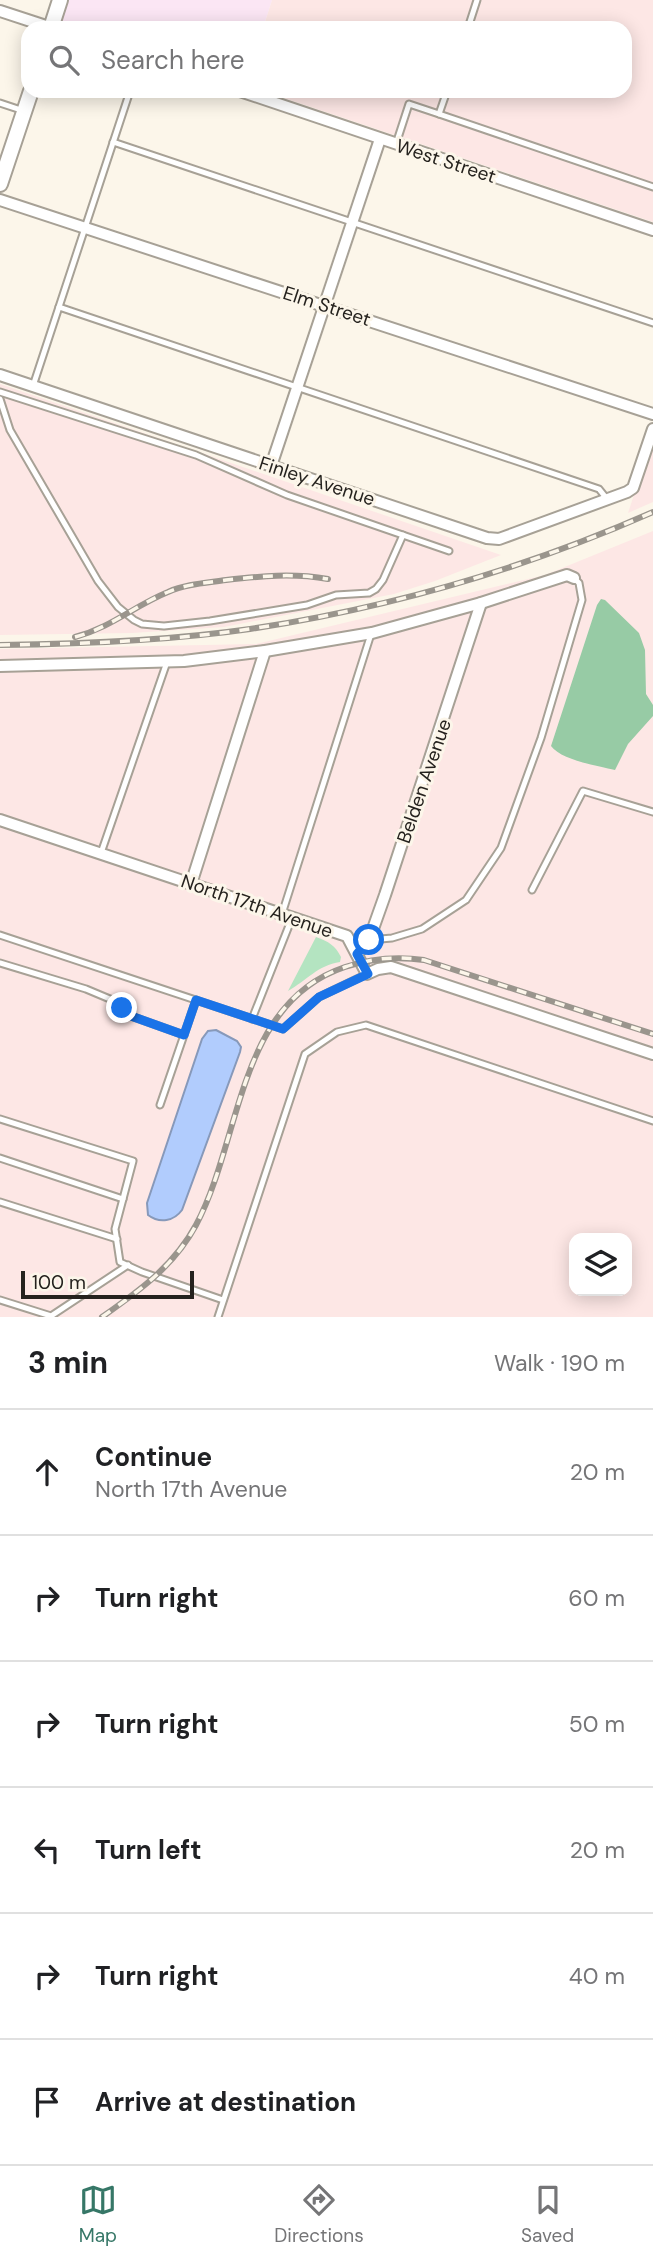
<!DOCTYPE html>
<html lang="en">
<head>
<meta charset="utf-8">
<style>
  :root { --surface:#fff; --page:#f6f6f6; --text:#202124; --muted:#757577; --line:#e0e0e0; --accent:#367767 }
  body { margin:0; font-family:"DM Sans",sans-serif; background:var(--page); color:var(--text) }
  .controls { position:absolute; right:21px; bottom:21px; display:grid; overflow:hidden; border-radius:14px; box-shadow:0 4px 18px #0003 }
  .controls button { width:63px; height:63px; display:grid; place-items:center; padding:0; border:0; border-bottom:2px solid var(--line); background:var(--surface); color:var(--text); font:35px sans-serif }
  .scale { position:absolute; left:21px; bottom:18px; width:173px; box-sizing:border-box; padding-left:7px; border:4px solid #25221e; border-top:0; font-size:19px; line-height:24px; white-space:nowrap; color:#25221e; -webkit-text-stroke:5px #fcf6ea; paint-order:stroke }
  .stop { position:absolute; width:21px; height:21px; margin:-16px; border:5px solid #1a73e8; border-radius:50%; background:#fff }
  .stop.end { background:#1a73e8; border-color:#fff; box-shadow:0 2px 7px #0008 }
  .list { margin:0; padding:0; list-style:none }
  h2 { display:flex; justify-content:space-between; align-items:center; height:91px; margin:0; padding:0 28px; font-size:30px }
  h2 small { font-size:23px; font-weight:400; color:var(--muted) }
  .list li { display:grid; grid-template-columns:46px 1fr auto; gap:21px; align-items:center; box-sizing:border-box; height:126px; padding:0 28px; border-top:2px solid var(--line) }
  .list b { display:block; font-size:26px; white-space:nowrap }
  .list p { margin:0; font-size:23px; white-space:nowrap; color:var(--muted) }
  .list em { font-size:23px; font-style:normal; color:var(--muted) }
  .icon { flex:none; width:38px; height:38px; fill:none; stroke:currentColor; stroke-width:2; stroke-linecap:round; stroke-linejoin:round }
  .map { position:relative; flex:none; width:653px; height:1317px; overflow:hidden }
  .search { position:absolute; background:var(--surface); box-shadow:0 4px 18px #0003; left:21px; right:21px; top:21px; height:77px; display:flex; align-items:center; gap:18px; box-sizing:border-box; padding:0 24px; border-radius:21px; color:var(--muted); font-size:26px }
  .sheet { height:847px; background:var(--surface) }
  nav { display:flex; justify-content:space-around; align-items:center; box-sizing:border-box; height:98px; border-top:2px solid var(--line); background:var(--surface); font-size:19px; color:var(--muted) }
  nav a { display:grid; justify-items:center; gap:4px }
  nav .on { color:var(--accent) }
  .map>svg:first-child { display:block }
  .industrial { fill:#fde7e5; fill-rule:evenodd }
  .education { fill:#fbe6f4 }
  .green { fill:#b4e4c1 }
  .forest { fill:#97cba5 }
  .water { fill:#b1ccfd; stroke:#8799ba; stroke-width:2 }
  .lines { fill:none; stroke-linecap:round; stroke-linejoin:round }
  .lane-casing { stroke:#a7a196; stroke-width:9 }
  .street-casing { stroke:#a7a196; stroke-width:14 }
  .secondary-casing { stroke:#a7a196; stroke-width:18 }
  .lane { stroke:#fff; stroke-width:5 }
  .street { stroke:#fff; stroke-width:10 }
  .secondary { stroke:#fff; stroke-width:14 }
  .rail-casing { stroke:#9a958d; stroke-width:6 }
  .rail { stroke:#fcf6ea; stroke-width:3.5; stroke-dasharray:10; stroke-linecap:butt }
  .route { stroke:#1a73e8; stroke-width:9 }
  .labels { text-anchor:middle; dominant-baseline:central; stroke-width:6; stroke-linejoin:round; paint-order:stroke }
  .street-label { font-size:19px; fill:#25221e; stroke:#fcf6ea }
</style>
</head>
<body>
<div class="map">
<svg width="653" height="1317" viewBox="0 0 653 1317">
  <rect width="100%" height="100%" fill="#fcf6ea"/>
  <g class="industrial">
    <path d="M272 0H653V222L263 91H625V28H263Z"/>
    <path d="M0 384 501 555 435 581 394 594 224 627 132 633 0 635Z"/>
    <path d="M653 437V502L628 513Z"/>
    <path d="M653 531V1317H0V649L256 644 545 575ZM574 1238H627V1291H574Z"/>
  </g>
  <path class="education" d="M68 0H272L263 28H74L59 23Z"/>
  <path class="green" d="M316 937C329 942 335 945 341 957L340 962C318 965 306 981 288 991Z"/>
  <path class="forest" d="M601 599 605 600 639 633 645 650 646 694 653 705V716L628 744 615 770C598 766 561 760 551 746L597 605Z"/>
  <path class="water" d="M216 1030 237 1041 241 1047 240 1052 182 1210C174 1221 160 1224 148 1215L147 1203 202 1039 208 1031Z"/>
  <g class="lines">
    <g class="lane-casing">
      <g id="lane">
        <path d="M468 28 477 0"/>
        <path d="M0 103 24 111"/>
        <path d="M439 114 653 187"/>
        <path d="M113 142 653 323"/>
        <path d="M396 144 409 104 439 114 447 91"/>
        <path d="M59 307 599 489 607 499"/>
        <path d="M33 386 130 91"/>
        <path d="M0 392 196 455 287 495 449 551"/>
        <path d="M0 399 10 430 98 581 118 607 134 620 142 624 164 626 210 621 307 605 336 595 369 593 376 589 383 580 403 535"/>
        <path d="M101 853 167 662"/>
        <path d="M532 890 583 791 653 812"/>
        <path d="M282 914 371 634"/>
        <path d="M0 935 283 1029 319 997 367 974"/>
        <path d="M369 940 392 938 422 929 466 900 501 848 541 738 582 600 579 583 574 578"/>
        <path d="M0 963 86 989 117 1002 131 1016 184 1035"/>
        <path d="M252 1019 292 918"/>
        <path d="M160 1105 196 1000"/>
        <path d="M0 1119 133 1161 115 1229 120 1262 142 1272 223 1300"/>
        <path d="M0 1158 123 1199"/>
        <path d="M0 1202 117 1239"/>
        <path d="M0 1300 51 1316 128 1265"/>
        <path d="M218 1317 305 1054 337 1032 366 1025 653 1121"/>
      </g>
    </g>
    <g class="street-casing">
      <g id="street">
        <path d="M0 11 52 28"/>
        <path d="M240 91 653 230"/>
        <path d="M0 200 653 414"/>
        <path d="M0 375 487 538 499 539 627 492 633 488 653 429"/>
        <path d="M271 466 380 139"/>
        <path d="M0 666 184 661 265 651 372 633 481 603 567 575 574 578"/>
        <path d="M0 820 347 936 367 974 378 969 391 967 653 1054"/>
        <path d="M191 884 265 651"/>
        <path d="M357 954 369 940 385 895 481 603"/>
      </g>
    </g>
    <g class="secondary-casing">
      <g id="secondary">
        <path d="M51 28 60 0"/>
        <path d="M0 184 31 91"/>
      </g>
    </g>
    <use href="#lane" class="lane"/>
    <use href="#street" class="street"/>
    <use href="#secondary" class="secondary"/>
    <g class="rail-casing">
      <g id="rail">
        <path d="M75 637C112 627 134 606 168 592 186 584 206 583 226 580 261 576 293 573 328 579"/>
        <path d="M0 645C83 644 167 641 250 629 389 608 524 569 653 512"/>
        <path d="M102 1317C139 1291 174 1266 196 1225 242 1139 237 1003 345 967 372 958 396 956 424 960L653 1034"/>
      </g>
    </g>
    <use href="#rail" class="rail"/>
  </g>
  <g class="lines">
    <path class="route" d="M122 1008 131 1016 184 1035 196 1000 283 1029 319 997 368 974 357 954 369 940"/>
  </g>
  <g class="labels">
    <g class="street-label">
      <text transform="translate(446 161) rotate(18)">West Street</text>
      <text transform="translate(327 306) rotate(18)">Elm Street</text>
      <text transform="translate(317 481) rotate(18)">Finley Avenue</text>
      <text transform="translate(424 781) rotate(-71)">Belden Avenue</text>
      <text transform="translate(257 906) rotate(19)">North 17th Avenue</text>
    </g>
  </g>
</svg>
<div class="controls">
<button><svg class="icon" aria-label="layers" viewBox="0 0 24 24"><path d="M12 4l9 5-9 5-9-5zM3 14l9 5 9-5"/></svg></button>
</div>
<div class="scale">100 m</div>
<div class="stop" style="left:369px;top:940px"></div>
<div class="stop end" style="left:122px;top:1008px"></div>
<div class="search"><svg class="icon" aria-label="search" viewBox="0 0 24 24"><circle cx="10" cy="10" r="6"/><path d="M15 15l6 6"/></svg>Search here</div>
</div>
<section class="sheet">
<h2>3 min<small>Walk · 190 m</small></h2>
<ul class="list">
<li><svg class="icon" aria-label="ahead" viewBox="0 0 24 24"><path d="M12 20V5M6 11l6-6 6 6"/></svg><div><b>Continue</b><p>North 17th Avenue</p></div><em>20 m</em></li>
<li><svg class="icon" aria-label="right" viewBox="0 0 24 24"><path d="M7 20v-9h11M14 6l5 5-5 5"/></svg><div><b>Turn right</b></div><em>60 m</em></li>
<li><svg class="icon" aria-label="right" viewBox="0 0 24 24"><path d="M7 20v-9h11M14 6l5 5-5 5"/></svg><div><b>Turn right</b></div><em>50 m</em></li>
<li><svg class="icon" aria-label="left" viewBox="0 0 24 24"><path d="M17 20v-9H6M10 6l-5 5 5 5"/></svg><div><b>Turn left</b></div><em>20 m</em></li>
<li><svg class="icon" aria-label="right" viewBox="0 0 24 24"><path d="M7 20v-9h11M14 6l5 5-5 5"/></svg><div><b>Turn right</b></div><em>40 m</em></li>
<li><svg class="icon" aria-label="arrive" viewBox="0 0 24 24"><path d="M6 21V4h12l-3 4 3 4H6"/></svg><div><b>Arrive at destination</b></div></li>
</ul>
</section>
<nav>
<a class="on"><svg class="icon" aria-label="map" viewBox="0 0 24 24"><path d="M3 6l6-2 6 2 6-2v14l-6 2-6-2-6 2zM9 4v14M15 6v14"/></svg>Map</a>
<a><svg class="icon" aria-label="directions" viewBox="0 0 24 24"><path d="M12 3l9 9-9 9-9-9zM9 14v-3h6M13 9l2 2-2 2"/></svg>Directions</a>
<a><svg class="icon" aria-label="saved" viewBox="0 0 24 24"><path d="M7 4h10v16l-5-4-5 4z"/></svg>Saved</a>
</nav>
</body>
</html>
